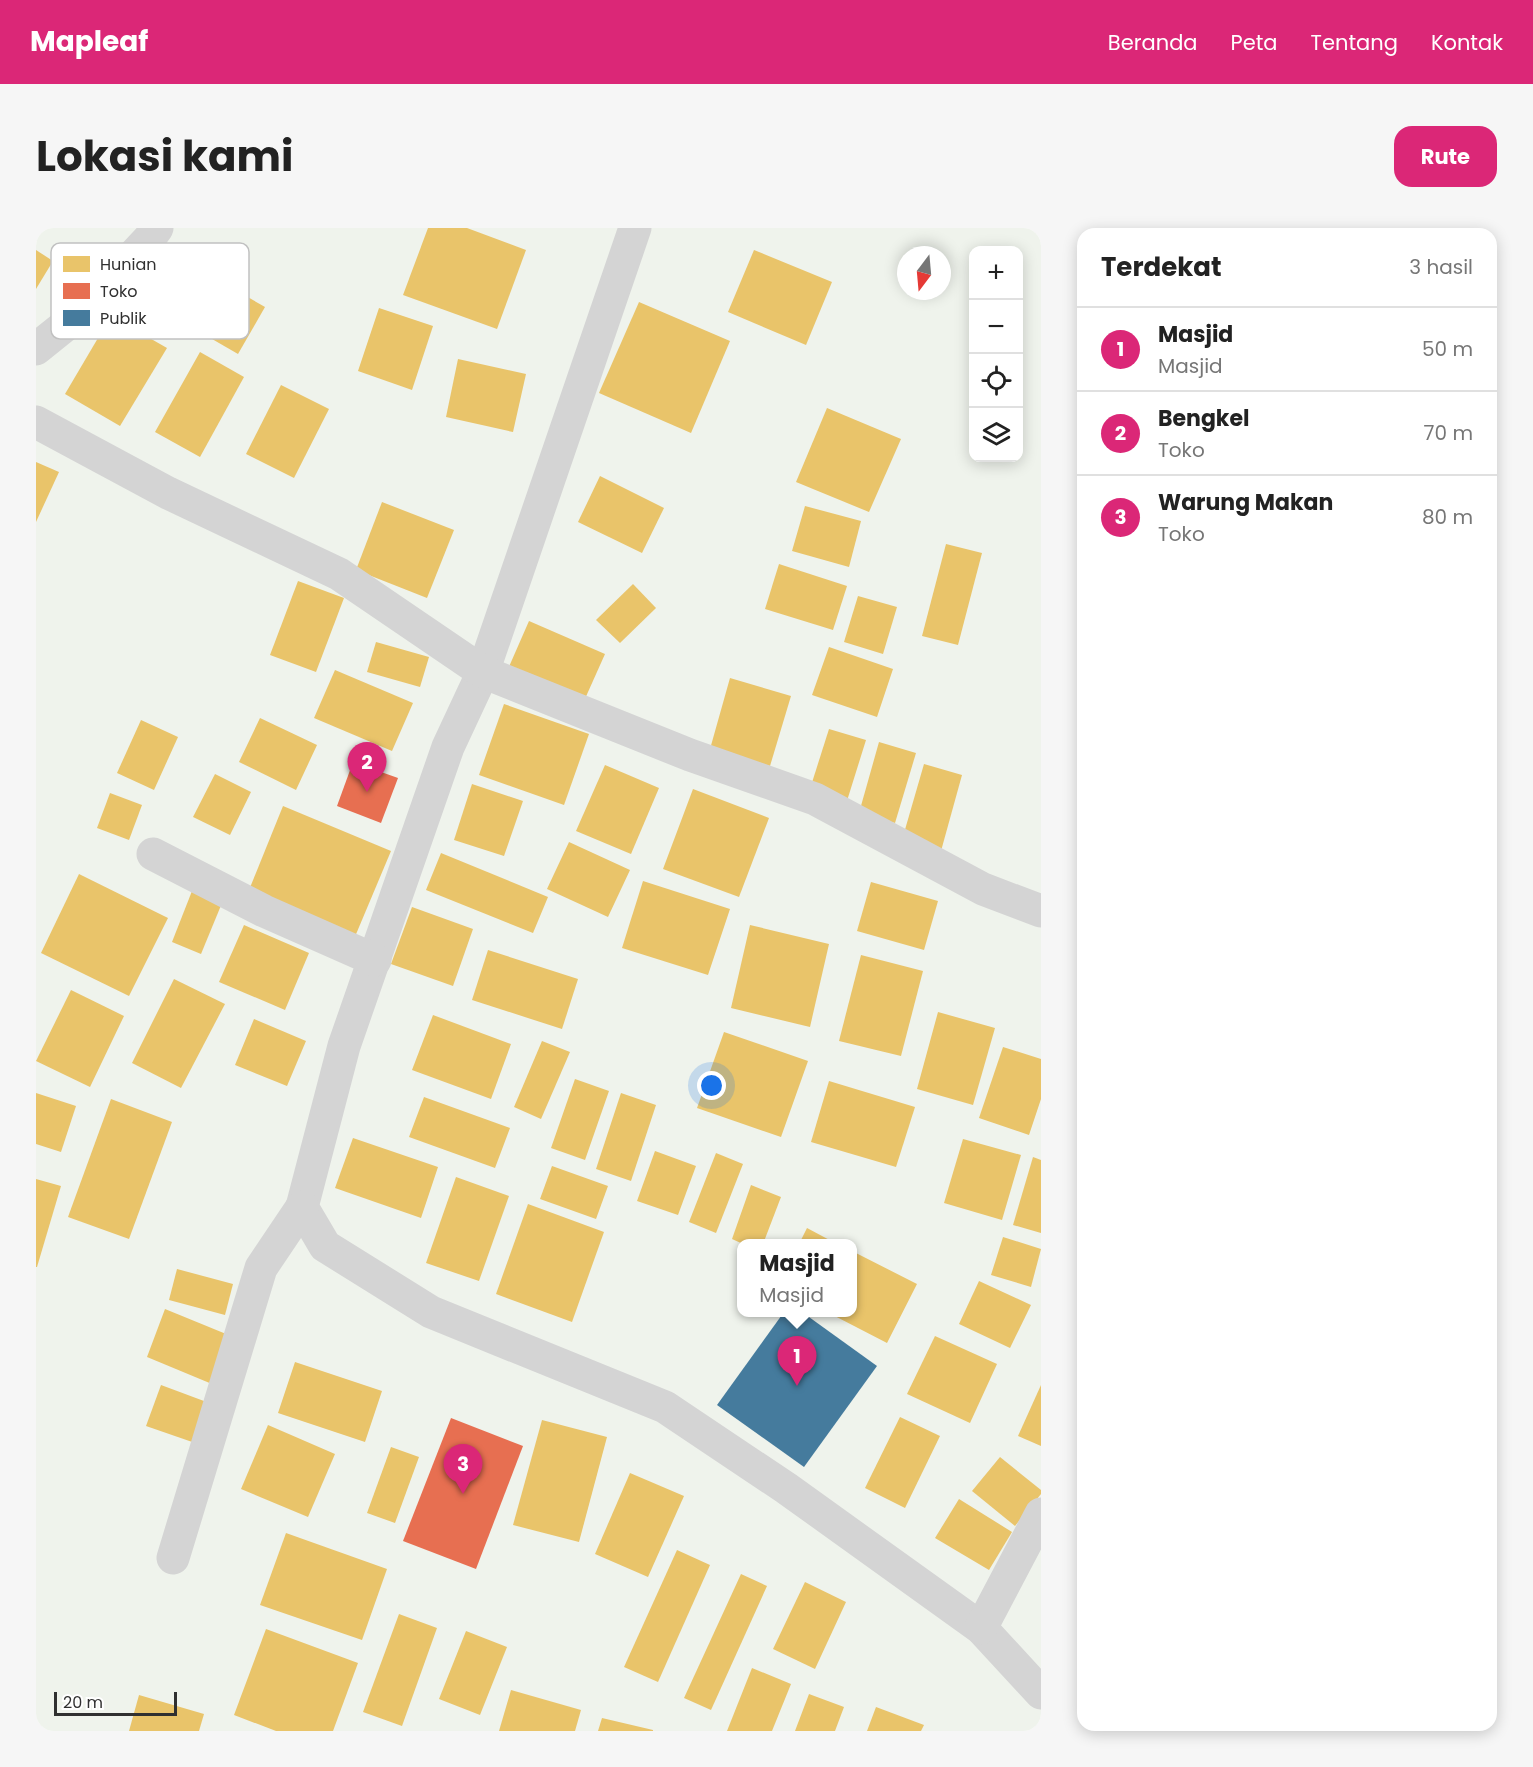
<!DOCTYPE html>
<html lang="id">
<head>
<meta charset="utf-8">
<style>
  :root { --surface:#fff; --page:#f6f6f6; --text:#222; --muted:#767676; --line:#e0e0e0; --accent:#db2777 }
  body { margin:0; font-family:Poppins,sans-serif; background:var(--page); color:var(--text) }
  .controls { position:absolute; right:18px; top:18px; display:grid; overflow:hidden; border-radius:12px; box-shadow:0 3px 15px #0003 }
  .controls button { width:54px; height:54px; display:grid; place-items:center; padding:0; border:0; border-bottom:2px solid var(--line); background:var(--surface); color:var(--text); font:30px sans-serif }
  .compass { position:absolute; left:861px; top:18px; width:54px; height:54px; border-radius:50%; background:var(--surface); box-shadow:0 3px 15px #0003; rotate:196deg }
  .scale { position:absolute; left:18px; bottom:15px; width:123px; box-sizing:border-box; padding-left:6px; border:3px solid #303030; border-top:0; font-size:16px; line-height:21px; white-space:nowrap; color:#303030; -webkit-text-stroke:4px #fff; paint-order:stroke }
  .you { position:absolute; left:676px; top:858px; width:21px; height:21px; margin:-15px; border:4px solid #fff; border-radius:50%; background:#1a73e8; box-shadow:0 0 0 9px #1a73e833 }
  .badge { display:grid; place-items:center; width:39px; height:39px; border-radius:50%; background:var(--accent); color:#fff; font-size:20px; font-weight:700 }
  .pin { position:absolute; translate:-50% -50px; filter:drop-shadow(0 2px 3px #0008) }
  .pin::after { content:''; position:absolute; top:32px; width:21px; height:18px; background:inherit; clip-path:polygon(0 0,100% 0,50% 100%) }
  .popup { position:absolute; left:701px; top:1011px; width:120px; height:78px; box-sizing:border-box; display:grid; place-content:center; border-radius:12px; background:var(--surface); filter:drop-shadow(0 2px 4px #0005); font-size:20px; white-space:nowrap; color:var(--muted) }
  .popup b { font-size:22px; color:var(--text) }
  .popup::after { content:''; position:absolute; left:50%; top:100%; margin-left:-12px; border:12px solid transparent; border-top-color:var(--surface) }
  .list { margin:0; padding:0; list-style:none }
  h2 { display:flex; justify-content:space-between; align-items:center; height:78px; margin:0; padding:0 24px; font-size:26px }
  h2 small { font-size:20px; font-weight:400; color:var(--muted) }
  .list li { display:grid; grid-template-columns:39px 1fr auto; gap:18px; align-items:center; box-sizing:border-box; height:84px; padding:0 24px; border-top:2px solid var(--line) }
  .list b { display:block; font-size:22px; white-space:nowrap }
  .list p { margin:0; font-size:20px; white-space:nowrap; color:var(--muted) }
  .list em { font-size:20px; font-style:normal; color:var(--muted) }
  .icon { flex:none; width:33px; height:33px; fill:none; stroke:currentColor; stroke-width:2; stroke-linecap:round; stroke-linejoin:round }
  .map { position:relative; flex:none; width:1005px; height:1503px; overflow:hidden; border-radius:18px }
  header { display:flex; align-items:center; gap:36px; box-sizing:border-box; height:84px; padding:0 30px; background:var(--accent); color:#fff }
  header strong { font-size:28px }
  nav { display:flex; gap:33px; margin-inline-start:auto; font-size:21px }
  .intro { display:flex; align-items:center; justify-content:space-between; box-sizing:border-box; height:144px; padding:0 36px }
  h1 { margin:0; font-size:42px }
  .button { padding:15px 27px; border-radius:18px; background:var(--accent); color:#fff; font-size:21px; font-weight:700 }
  main { display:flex; gap:36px; padding:0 36px }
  aside { flex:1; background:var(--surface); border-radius:18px; box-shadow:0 3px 15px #0003 }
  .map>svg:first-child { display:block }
  .green { fill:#eff3ec; fill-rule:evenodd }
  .homes { fill:#e9c46a }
  .shops { fill:#e76f51 }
  .public { fill:#457b9d }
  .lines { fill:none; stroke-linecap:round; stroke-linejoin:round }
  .minor { stroke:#d4d4d4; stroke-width:33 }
  .key { fill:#fff; stroke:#c1c1c1; stroke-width:1.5 }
  .key-label { font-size:16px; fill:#303030 }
</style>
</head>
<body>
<header>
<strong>Mapleaf</strong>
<nav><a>Beranda</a><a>Peta</a><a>Tentang</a><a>Kontak</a></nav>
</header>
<div class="intro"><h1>Lokasi kami</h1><a class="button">Rute</a></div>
<main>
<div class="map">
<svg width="1005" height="1503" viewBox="0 0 1005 1503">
  <rect width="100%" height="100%" fill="#fff"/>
  <path class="green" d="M0 0H1005V1503H0ZM938 22H982V230H938ZM870 27H906V63H870ZM706 1016H816V1084H706Z"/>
  <g class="homes">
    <path d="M392 0H431L490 22 461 101 367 67Z"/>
    <path d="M0 22 17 33 0 61Z"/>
    <path d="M718 22 796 54 770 117 692 84Z"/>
    <path d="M184 53 229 79 202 126 157 100Z"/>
    <path d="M603 74 694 113 655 205 563 165Z"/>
    <path d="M343 80 397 98 376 162 322 143Z"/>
    <path d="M75 88 131 120 84 198 29 166Z"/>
    <path d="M164 124 208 149 164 229 119 204Z"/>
    <path d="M422 131 490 146 477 204 410 189Z"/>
    <path d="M245 157 293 181 258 250 210 226Z"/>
    <path d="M791 180 865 211 833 284 760 254Z"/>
    <path d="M0 234 23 244 0 294Z"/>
    <path d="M564 248 628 280 606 325 542 294Z"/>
    <path d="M346 274 418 302 391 370 320 342Z"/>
    <path d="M769 278 825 293 813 339 756 323Z"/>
    <path d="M910 316 946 325 922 417 886 408Z"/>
    <path d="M743 336 811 358 797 402 729 381Z"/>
    <path d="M262 353 308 370 280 444 234 427Z"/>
    <path d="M597 356 620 380 584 415 560 392Z"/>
    <path d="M822 368 861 379 847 426 808 414Z"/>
    <path d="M493 393 569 426 548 473 472 441Z"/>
    <path d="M340 414 393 429 384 459 331 444Z"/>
    <path d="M793 419 857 441 841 489 776 467Z"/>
    <path d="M299 442 377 475 356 523 278 490Z"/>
    <path d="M694 450 755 468 734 538 674 521Z"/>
    <path d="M468 476 553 506 528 577 443 547Z"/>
    <path d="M224 490 281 517 260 562 203 534Z"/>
    <path d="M105 492 142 509 118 562 81 545Z"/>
    <path d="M793 501 830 512 810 576 773 564Z"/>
    <path d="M843 514 880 525 859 595 823 585Z"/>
    <path d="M888 536 926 547 905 623 866 612Z"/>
    <path d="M569 537 623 560 595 626 540 603Z"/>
    <path d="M179 546 215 564 194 607 157 589Z"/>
    <path d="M436 556 487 573 468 628 418 612Z"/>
    <path d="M657 561 733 590 703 669 627 641Z"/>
    <path d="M74 565 106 577 93 612 61 600Z"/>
    <path d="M247 578 355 623 318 711 211 667Z"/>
    <path d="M533 614 594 642 572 689 511 661Z"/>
    <path d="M405 625 512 669 497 705 390 662Z"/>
    <path d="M43 646 132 690 93 768 5 725Z"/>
    <path d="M607 653 694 681 672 747 586 720Z"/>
    <path d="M835 654 902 673 888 722 821 703Z"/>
    <path d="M156 663 186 675 165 726 136 714Z"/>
    <path d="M376 679 437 701 417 758 355 736Z"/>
    <path d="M208 697 273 725 249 782 183 754Z"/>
    <path d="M714 697 793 716 774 799 695 780Z"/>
    <path d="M452 722 542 751 526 801 436 772Z"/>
    <path d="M825 727 887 743 865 828 803 813Z"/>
    <path d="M138 751 189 776 145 860 96 835Z"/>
    <path d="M35 762 88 788 54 859 0 833Z"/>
    <path d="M902 784 959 800 937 877 881 861Z"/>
    <path d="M397 787 475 816 455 871 376 842Z"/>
    <path d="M218 791 270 813 251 858 199 837Z"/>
    <path d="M688 804 772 833 745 909 661 880Z"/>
    <path d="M506 813 534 824 505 891 478 879Z"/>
    <path d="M967 819 1005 831V871L993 907 943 890Z"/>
    <path d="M539 851 573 863 549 932 515 920Z"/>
    <path d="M793 853 879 879 860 939 775 914Z"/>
    <path d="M0 865 40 878 25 924 0 916Z"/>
    <path d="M585 865 620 877 595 953 560 941Z"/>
    <path d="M388 869 474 900 459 940 373 909Z"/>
    <path d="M75 871 136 894 93 1011 32 989Z"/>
    <path d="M317 910 402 939 385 990 299 960Z"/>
    <path d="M927 911 985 927 966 992 908 975Z"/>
    <path d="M619 923 660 938 642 987 601 973Z"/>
    <path d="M680 925 707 936 680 1005 653 994Z"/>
    <path d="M997 929 1005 932V1005L977 997Z"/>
    <path d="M516 938 572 958 560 991 504 971Z"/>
    <path d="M420 949 473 968 443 1053 390 1035Z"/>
    <path d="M0 951 25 958 1 1039H0Z"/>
    <path d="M715 957 745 969 727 1016H707L696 1011Z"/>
    <path d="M492 976 568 1004 536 1094 460 1066Z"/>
    <path d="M771 1000 801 1016H763Z"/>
    <path d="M967 1009 1005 1021 995 1059 955 1047Z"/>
    <path d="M816 1023 881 1056 851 1115 791 1084H816Z"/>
    <path d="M141 1041 197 1056 189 1087 133 1072Z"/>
    <path d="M943 1053 995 1077 974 1120 923 1096Z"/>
    <path d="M129 1081 195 1108 176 1156 111 1129Z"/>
    <path d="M899 1108 961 1136 934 1195 871 1166Z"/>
    <path d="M259 1134 346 1163 329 1214 242 1185Z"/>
    <path d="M125 1157 176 1176 162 1216 110 1198Z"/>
    <path d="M1005 1157V1218L982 1208Z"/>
    <path d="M864 1189 904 1208 869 1280 829 1260Z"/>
    <path d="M506 1192 571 1209 543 1314 477 1297Z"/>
    <path d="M232 1197 299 1226 272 1289 205 1261Z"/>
    <path d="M355 1219 383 1229 359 1295 331 1285Z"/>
    <path d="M964 1229 1005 1262V1266L979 1298 936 1263Z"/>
    <path d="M594 1245 648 1268 612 1349 559 1326Z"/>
    <path d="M923 1271 976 1304 953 1342 899 1310Z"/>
    <path d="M250 1305 351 1341 326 1412 224 1377Z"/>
    <path d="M641 1322 674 1337 622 1454 588 1439Z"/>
    <path d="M705 1346 731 1358 675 1482 648 1470Z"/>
    <path d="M769 1354 810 1374 779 1441 737 1421Z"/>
    <path d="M363 1386 401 1400 366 1498 327 1484Z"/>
    <path d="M230 1401 322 1435 297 1503H240L198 1487Z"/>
    <path d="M430 1403 471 1419 444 1487 403 1471Z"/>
    <path d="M716 1440 755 1456 736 1503H691Z"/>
    <path d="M475 1462 545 1482 539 1503H463Z"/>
    <path d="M773 1466 808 1479 799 1503H759Z"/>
    <path d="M103 1467 168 1486 163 1503H93Z"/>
    <path d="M840 1479 888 1497 885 1503H831Z"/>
    <path d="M566 1490 617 1502V1503H562Z"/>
  </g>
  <g class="shops">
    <path d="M317 534 362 550 345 595 301 578Z"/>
    <path d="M415 1190 487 1218 440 1341 367 1313Z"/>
  </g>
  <path class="public" d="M748 1084H766L841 1138 768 1239 681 1177Z"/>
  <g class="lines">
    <g class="minor">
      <path d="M599 0 447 444 412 519 308 818 266 979 289 1018 395 1084 629 1179 750 1260 945 1400 1005 1465"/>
      <path d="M0 121 41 88 113 11 121 0"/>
      <path d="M0 194 132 265 303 346 447 444 654 527 779 571 947 661 1005 683"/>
      <path d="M117 626 228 683 339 732"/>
      <path d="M137 1330 225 1040 266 979"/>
      <path d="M945 1400 1005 1286"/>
    </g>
  </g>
  <rect x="15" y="15" width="198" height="96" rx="9" class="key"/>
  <rect x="27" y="28" width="27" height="16" fill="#e9c46a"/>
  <rect x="27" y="55" width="27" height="16" fill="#e76f51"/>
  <rect x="27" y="82" width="27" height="16" fill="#457b9d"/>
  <g class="key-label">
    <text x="64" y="42">Hunian</text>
    <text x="64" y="69">Toko</text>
    <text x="64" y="96">Publik</text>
  </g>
</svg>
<div class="controls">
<button>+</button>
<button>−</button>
<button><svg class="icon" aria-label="locate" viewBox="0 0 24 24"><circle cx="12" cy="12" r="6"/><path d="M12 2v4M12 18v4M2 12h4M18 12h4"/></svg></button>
<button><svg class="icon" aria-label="layers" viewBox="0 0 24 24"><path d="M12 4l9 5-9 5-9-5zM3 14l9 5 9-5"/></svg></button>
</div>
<svg class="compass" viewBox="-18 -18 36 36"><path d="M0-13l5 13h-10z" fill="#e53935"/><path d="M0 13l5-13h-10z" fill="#767676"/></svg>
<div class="scale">20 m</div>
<div class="you"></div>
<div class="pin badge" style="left:761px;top:1158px">1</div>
<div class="popup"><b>Masjid</b>Masjid</div>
<div class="pin badge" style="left:331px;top:564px">2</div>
<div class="pin badge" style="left:427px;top:1266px">3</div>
</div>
<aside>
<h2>Terdekat<small>3 hasil</small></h2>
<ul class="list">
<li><span class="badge">1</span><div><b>Masjid</b><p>Masjid</p></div><em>50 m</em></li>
<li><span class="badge">2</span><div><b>Bengkel</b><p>Toko</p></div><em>70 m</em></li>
<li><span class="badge">3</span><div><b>Warung Makan</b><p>Toko</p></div><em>80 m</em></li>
</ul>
</aside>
</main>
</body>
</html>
